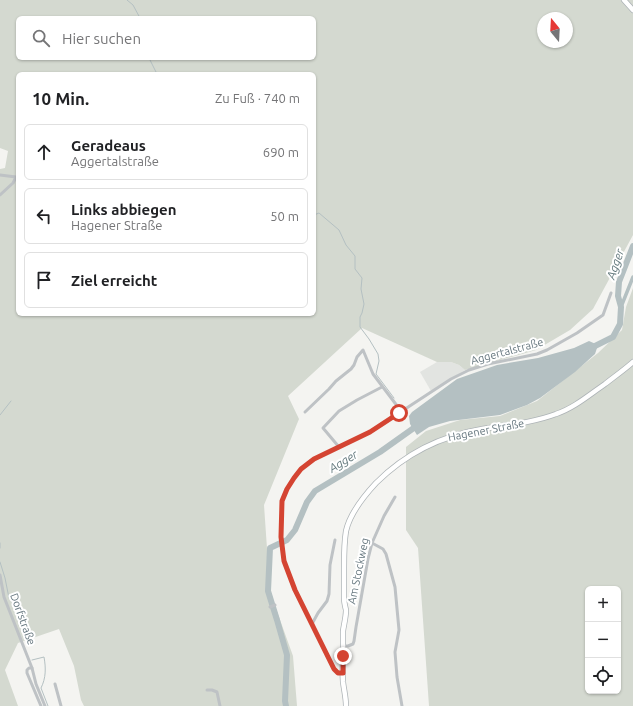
<!DOCTYPE html>
<html lang="de">
<head>
<meta charset="utf-8">
<style>
  :root { --surface:#fff; --page:#f2f2f2; --text:#202124; --muted:#757577; --line:#e0e0e0 }
  body { margin:0; font-family:Ubuntu,sans-serif; background:var(--page); color:var(--text) }
  .controls { position:absolute; right:12px; bottom:12px; display:grid; overflow:hidden; border-radius:6px; box-shadow:0 1px 3px #0004 }
  .controls button { width:36px; height:36px; display:grid; place-items:center; padding:0; border:0; border-bottom:1px solid var(--line); background:var(--surface); color:var(--text); font:20px sans-serif }
  .compass { position:absolute; left:537px; top:12px; width:36px; height:36px; border-radius:50%; background:var(--surface); box-shadow:0 1px 3px #0004; rotate:342deg }
  .stop { position:absolute; width:12px; height:12px; margin:-9px; border:3px solid #d44432; border-radius:50%; background:#fff }
  .stop.end { background:#d44432; border-color:#fff; box-shadow:0 1px 4px #0008 }
  .list { margin:0; padding:0; list-style:none }
  h2 { display:flex; justify-content:space-between; align-items:center; height:52px; margin:0; padding:0 16px; font-size:17px }
  h2 small { font-size:13px; font-weight:400; color:var(--muted) }
  .list li { display:grid; grid-template-columns:26px 1fr auto; gap:12px; align-items:center; box-sizing:border-box; height:56px; margin:0 8px 8px; padding:0 8px; border:1px solid var(--line); border-radius:6px }
  .list b { display:block; font-size:15px; white-space:nowrap }
  .list p { margin:0; font-size:13px; white-space:nowrap; color:var(--muted) }
  .list em { font-size:13px; font-style:normal; color:var(--muted) }
  .icon { flex:none; width:22px; height:22px; fill:none; stroke:currentColor; stroke-width:2; stroke-linecap:round; stroke-linejoin:round }
  .map { position:relative; flex:none; width:633px; height:706px; overflow:hidden }
  .search { position:absolute; background:var(--surface); box-shadow:0 1px 3px #0004; left:16px; top:16px; width:300px; height:44px; display:flex; align-items:center; gap:10px; box-sizing:border-box; padding:0 14px; border-radius:6px; color:var(--muted); font-size:15px }
  .panel { position:absolute; background:var(--surface); box-shadow:0 1px 3px #0004; left:16px; top:72px; width:300px; height:244px; border-radius:6px }
  .map>svg:first-child { display:block }
  .built { fill:#e2e4e1 }
  .green { fill:#d4d9d0; fill-rule:evenodd }
  .water { fill:#b4c0c2 }
  .lines { fill:none; stroke-linecap:round; stroke-linejoin:round }
  .stream { stroke:#b4c0c2; stroke-width:1 }
  .canal { stroke:#b4c0c2; stroke-width:3.5 }
  .river { stroke:#b4c0c2; stroke-width:6 }
  .secondary-casing { stroke:#aeb4b7; stroke-width:6 }
  .minor { stroke:#bec2c5; stroke-width:3 }
  .secondary { stroke:#fff; stroke-width:4.5 }
  .route { stroke:#d44432; stroke-width:5 }
  .labels { text-anchor:middle; dominant-baseline:central; stroke-width:4; stroke-linejoin:round; paint-order:stroke }
  .street-label { font-size:11px; fill:#66777f; stroke:#fff }
  .water-label { font-size:12px; font-style:italic; fill:#62787c; stroke:#fff }
</style>
</head>
<body>
<div class="map">
<svg width="633" height="706" viewBox="0 0 633 706">
  <rect width="100%" height="100%" fill="#f4f4f1"/>
  <path class="built" d="M437 362H451L459 365 465 370 431 391 420 372Z"/>
  <g class="green">
    <path d="M0 0H633V235L593 309 570 330 536 350 465 370 459 365 451 362H437L362 328 288 396 299 419 264 505 270 592 293 656 297 706H84L81 700 74 666 59 629 18 643 5 670 18 706H0V169L5 168 8 151 0 148ZM18 18H314V58H18ZM543 18H567V42H543ZM18 74H314V314H18Z"/>
    <path d="M633 288V706H429L418 548 406 530V447L426 431 460 420 500 416 537 401 598 353 622 330 626 307ZM588 589H618V691H588Z"/>
  </g>
  <path class="water" d="M589 341 598 345 595 354 575 372 540 398 527 405 500 415 450 421 429 427 417 435 410 424 409 416 412 412 457 379 497 365 538 358 574 348Z"/>
  <g class="lines">
    <g class="stream">
      <path d="M127 0 133 5 140 18"/>
      <path d="M149 58 157 74"/>
      <path d="M314 215 319 213 339 230 346 245 355 256V269L362 278 361 289 364 304 362 313 360 317V327L369 339 378 354 379 361 376 374 394 398"/>
      <path d="M0 415 11 401"/>
      <path d="M0 543V548"/>
      <path d="M0 562 5 578 9 598"/>
      <path d="M32 660 44 657C46 668 46 678 41 688L48 706"/>
    </g>
    <path class="canal" d="M621 307 633 277"/>
    <g class="river">
      <path d="M591 348 613 337 620 324 621 307 618 296 619 282 633 246"/>
      <path d="M286 706 285 701 287 655 277 620 268 591 270 548 287 540 295 530 307 502 315 491 380 452 418 425"/>
    </g>
    <g class="secondary-casing">
      <g id="secondary">
        <path d="M624 0 633 10"/>
        <path d="M346 706C346 698 344 690 343 682 342 670 343 658 343 646 343 641 343 636 343 631 344 624 346 617 346 610 345 606 344 602 344 598 344 588 344 578 344 568 344 556 344 543 346 531 350 513 363 497 376 483 406 453 440 436 482 429 507 425 532 423 556 414 574 408 589 395 605 384 614 377 624 370 633 362"/>
      </g>
    </g>
    <g class="minor">
      <path d="M0 175 16 177 13 183 0 195"/>
      <path d="M305 412 329 389 336 381 351 369 354 365 357 357 363 350 373 374 401 411"/>
      <path d="M339 447 323 428 339 411 357 400 382 387"/>
      <path d="M372 543 383 549 386 554 395 587 399 630 395 652 397 677 402 706"/>
      <path d="M0 575 4 597 32 668 36 684 45 706"/>
      <path d="M270 607 275 605"/>
      <path d="M312 624 318 613 327 601 329 594 330 565 335 540"/>
      <path d="M343 646H348L353 644 354 641 356 627 368 559 372 543 384 516 395 497"/>
      <path d="M32 668H29L27 670V673L41 706"/>
      <path d="M343 673H338L334 669 295 590 284 561 281 537 282 501 287 489 293 479 301 469 314 459 370 432 451 379 469 370 488 364 537 354 547 350 577 333 603 315 611 293"/>
      <path d="M55 684 61 706"/>
      <path d="M207 690H212L217 692 220 706"/>
    </g>
    <use href="#secondary" class="secondary"/>
  </g>
  <g class="lines">
    <path class="route" d="M343 656V673H338L334 669 295 590 284 561 281 537 282 501 287 489 294 478 301 469 314 459 370 432 399 413"/>
  </g>
  <g class="labels">
    <g class="street-label">
      <text transform="translate(507 351) rotate(-15)">Aggertalstraße</text>
      <text transform="translate(486 430) rotate(-11)">Hagener Straße</text>
      <text transform="translate(358 571) rotate(-78)">Am Stockweg</text>
      <text transform="translate(23 619) rotate(70)">Dorfstraße</text>
    </g>
    <g class="water-label">
      <text transform="translate(615 264) rotate(-71)">Agger</text>
      <text transform="translate(343 461) rotate(-31)">Agger</text>
    </g>
  </g>
</svg>
<div class="controls">
<button>+</button>
<button>−</button>
<button><svg class="icon" aria-label="locate" viewBox="0 0 24 24"><circle cx="12" cy="12" r="6"/><path d="M12 2v4M12 18v4M2 12h4M18 12h4"/></svg></button>
</div>
<svg class="compass" viewBox="-18 -18 36 36"><path d="M0-13l5 13h-10z" fill="#e53935"/><path d="M0 13l5-13h-10z" fill="#757577"/></svg>
<div class="stop" style="left:399px;top:413px"></div>
<div class="stop end" style="left:343px;top:656px"></div>
<div class="search"><svg class="icon" aria-label="search" viewBox="0 0 24 24"><circle cx="10" cy="10" r="6"/><path d="M15 15l6 6"/></svg>Hier suchen</div>
<section class="panel">
<h2>10 Min.<small>Zu Fuß · 740 m</small></h2>
<ul class="list">
<li><svg class="icon" aria-label="ahead" viewBox="0 0 24 24"><path d="M12 20V5M6 11l6-6 6 6"/></svg><div><b>Geradeaus</b><p>Aggertalstraße</p></div><em>690 m</em></li>
<li><svg class="icon" aria-label="left" viewBox="0 0 24 24"><path d="M17 20v-9H6M10 6l-5 5 5 5"/></svg><div><b>Links abbiegen</b><p>Hagener Straße</p></div><em>50 m</em></li>
<li><svg class="icon" aria-label="arrive" viewBox="0 0 24 24"><path d="M6 21V4h12l-3 4 3 4H6"/></svg><div><b>Ziel erreicht</b></div></li>
</ul>
</section>
</div>
</body>
</html>
